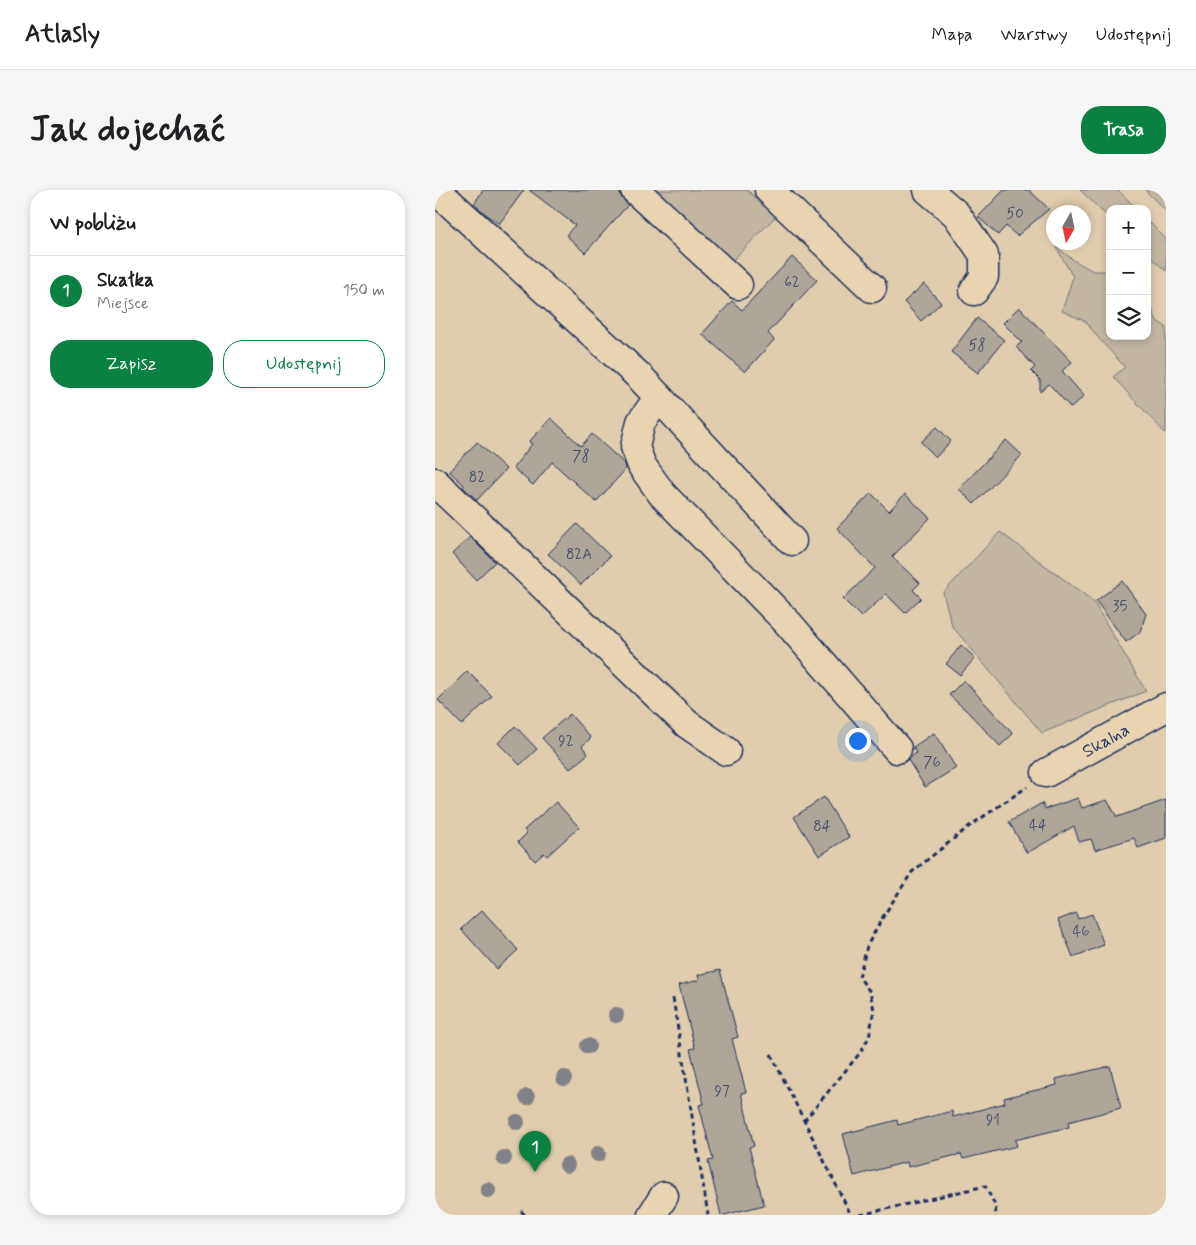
<!DOCTYPE html>
<html lang="pl">
<head>
<meta charset="utf-8">
<style>
  :root { --surface:#fff; --page:#f6f6f6; --text:#202124; --muted:#757577; --line:#e0e0e0; --accent:#0b8043 }
  body { margin:0; font-family:Mynerve,sans-serif; background:var(--page); color:var(--text) }
  .controls { position:absolute; right:15px; top:15px; display:grid; overflow:hidden; border-radius:10px; box-shadow:0 2px 8px #0003 }
  .controls button { width:45px; height:45px; display:grid; place-items:center; padding:0; border:0; border-bottom:1px solid var(--line); background:var(--surface); color:var(--text); font:25px sans-serif }
  .compass { position:absolute; left:611px; top:15px; width:45px; height:45px; border-radius:50%; background:var(--surface); box-shadow:0 2px 8px #0003; rotate:189deg }
  .you { position:absolute; left:422px; top:550px; width:18px; height:18px; margin:-12px; border:4px solid #fff; border-radius:50%; background:#1a73e8; box-shadow:0 0 0 8px #1a73e833 }
  .badge { display:grid; place-items:center; width:32px; height:32px; border-radius:50%; background:var(--accent); color:#fff; font-size:16px; font-weight:700 }
  .pin { position:absolute; translate:-50% -41px; filter:drop-shadow(0 1px 2px #0008) }
  .pin::after { content:''; position:absolute; top:26px; width:18px; height:15px; background:inherit; clip-path:polygon(0 0,100% 0,50% 100%) }
  .list { margin:0; padding:0; list-style:none }
  h2 { display:flex; justify-content:space-between; align-items:center; height:65px; margin:0; padding:0 20px; font-size:21px }
  h2 small { font-size:16px; font-weight:400; color:var(--muted) }
  .list li { display:grid; grid-template-columns:32px 1fr auto; gap:15px; align-items:center; box-sizing:border-box; height:70px; padding:0 20px; border-top:1px solid var(--line) }
  .list b { display:block; font-size:19px; white-space:nowrap }
  .list p { margin:0; font-size:16px; white-space:nowrap; color:var(--muted) }
  .list em { font-size:16px; font-style:normal; color:var(--muted) }
  .actions { display:flex; gap:10px; padding:15px 20px }
  .actions a { flex:1; padding:11px 0; border:1px solid var(--accent); border-radius:20px; text-align:center; font-size:18px; color:var(--accent) }
  .actions .main { background:var(--accent); color:#fff }
  .icon { flex:none; width:28px; height:28px; fill:none; stroke:currentColor; stroke-width:2; stroke-linecap:round; stroke-linejoin:round }
  .map { position:relative; flex:none; width:731px; height:1025px; overflow:hidden; border-radius:20px }
  header { display:flex; align-items:center; gap:30px; box-sizing:border-box; height:70px; padding:0 25px; background:var(--surface); border-bottom:1px solid var(--line) }
  header strong { font-size:24px }
  nav { display:flex; gap:28px; margin-inline-start:auto; font-size:18px }
  .intro { display:flex; align-items:center; justify-content:space-between; box-sizing:border-box; height:120px; padding:0 30px }
  h1 { margin:0; font-size:35px }
  .button { padding:12px 22px; border-radius:20px; background:var(--accent); color:#fff; font-size:18px; font-weight:700 }
  main { display:flex; gap:30px; padding:0 30px }
  aside { flex:1; background:var(--surface); border-radius:20px; box-shadow:0 2px 8px #0003 }
  .map>svg:first-child { display:block }
  .green { fill:#c2b6a3; stroke:#6e7280 }
  .building { fill:#afa69a; stroke:#1b2f5e }
  .lines { fill:none; stroke-linecap:round; stroke-linejoin:round }
  .minor-casing { stroke:#1b2f5e; stroke-width:31 }
  .path { stroke:#1b2f5e; stroke-width:3; stroke-dasharray:5 4; stroke-linecap:butt }
  .minor { stroke:#e8d4b2; stroke-width:28 }
  .tree { fill:#818188 }
  .labels { text-anchor:middle; dominant-baseline:central; stroke-width:4; stroke-linejoin:round; paint-order:stroke }
  .number-label { font-size:15px; fill:#404d6d }
  .street-label { font-size:18px; fill:#1b2f5e; stroke:#e8d4b2 }
</style>
</head>
<body>
<header>
<strong>Atlasly</strong>
<nav><a>Mapa</a><a>Warstwy</a><a>Udostępnij</a></nav>
</header>
<div class="intro"><h1>Jak dojechać</h1><a class="button">Trasa</a></div>
<main>
<aside>
<h2>W pobliżu<small></small></h2>
<ul class="list">
<li><span class="badge">1</span><div><b>Skałka</b><p>Miejsce</p></div><em>150 m</em></li>
</ul>
<div class="actions"><a class="main">Zapisz</a><a>Udostępnij</a></div>
</aside>
<div class="map">
<svg width="731" height="1025" viewBox="0 0 731 1025">
  <rect width="100%" height="100%" fill="#e0cdaf"/>
  <filter id="ink" filterUnits="userSpaceOnUse"><feTurbulence type="fractalNoise" baseFrequency=".02" numOctaves="2"/><feDisplacementMap in="SourceGraphic" scale="10" xChannelSelector="R" yChannelSelector="G"/><feConvolveMatrix kernelMatrix="1 2 1 2 8 2 1 2 1" color-interpolation-filters="sRGB"/></filter>
  <g filter="url(#ink)">
    <g class="green">
      <path d="M218 0H312L341 26 298 70Z"/>
      <path d="M645 0H683L702 19H675V29Z"/>
      <path d="M710 0H731V21Z"/>
      <path d="M712 30 731 49V81L712 64Z"/>
      <path d="M621 57 640 71 658 81H675V146H712V109L722 131 731 137V244L678 187 690 177 666 151 650 131 627 121 638 87Z"/>
      <path d="M565 342 658 411 711 501 607 543 517 436 508 403Z"/>
    </g>
    <g class="building">
      <path d="M48 0H89L64 34 52 25 39 14Z"/>
      <path d="M94 0H185V5L193 15 150 63 131 45 140 35Z"/>
      <path d="M569 0H594L614 19 582 46 571 36 563 45 543 27Z"/>
      <path d="M357 67 382 90 333 143 339 150 310 182 267 144 297 111 307 120Z"/>
      <path d="M489 94 506 113 486 131 469 112Z"/>
      <path d="M584 117 637 172 627 181 649 206 636 218 614 194 605 202V190L596 181 600 177 581 157 587 152 568 133Z"/>
      <path d="M542 128 569 150 543 183 516 162Z"/>
      <path d="M116 228 146 256 157 244 190 274 191 279 161 312 117 272 98 295 78 278 97 254 94 252Z"/>
      <path d="M502 237 516 251 501 267 486 252Z"/>
      <path d="M571 250 587 265 539 314 524 299Z"/>
      <path d="M42 252 71 279 42 310 28 297 29 295 14 281Z"/>
      <path d="M436 303 454 321 470 304 495 328 457 367 485 393 478 400 486 408 470 423 451 404 426 427 408 409 440 378 402 338Z"/>
      <path d="M142 334 175 366 146 395 113 364Z"/>
      <path d="M35 347 60 372 41 390 17 364Z"/>
      <path d="M687 391 711 424 705 442 691 452 661 411Z"/>
      <path d="M526 455 540 468 525 485 511 474Z"/>
      <path d="M32 481 57 506 27 535 3 510Z"/>
      <path d="M529 490 578 544 565 556 532 521 514 505Z"/>
      <path d="M135 524 156 548 147 556 153 564 135 579 107 548Z"/>
      <path d="M80 536 102 559 85 575 63 553Z"/>
      <path d="M499 543 521 578 490 597 473 570 481 563 478 557Z"/>
      <path d="M389 607 414 647 384 666 359 627Z"/>
      <path d="M643 608 647 618 672 610 682 627 731 610V648L703 658 699 648 660 660 656 649 644 652 639 636 592 663 574 632 607 613 610 619Z"/>
      <path d="M121 612 144 637 112 666 109 663 100 671 83 652 92 643 89 640Z"/>
      <path d="M47 720 83 760 62 779 26 739Z"/>
      <path d="M641 723 643 729 657 724 669 755 638 767 623 730Z"/>
      <path d="M285 780 303 847 297 849 311 902 306 903 319 956 314 957 329 1015 289 1025H286L273 971 278 970 264 915 269 914 255 859 260 858 244 795 264 790 263 785Z"/>
      <path d="M675 876 686 918 633 932 634 937 580 950 582 956 528 969 526 964 473 977 472 972 419 986 408 944 462 930 463 935 517 921 518 927 570 913 569 908 622 895 621 889Z"/>
    </g>
    <g class="lines">
      <g class="minor-casing">
        <g id="minor">
          <path d="M0 0 14 12 205 187 357 351"/>
          <path d="M200 0 303 95"/>
          <path d="M334 0 437 98"/>
          <path d="M493 0 521 24 549 65V87L539 101"/>
          <path d="M224 207 206 232 200 257 207 276 227 304 353 433 462 559"/>
          <path d="M0 292 252 534 291 561"/>
          <path d="M611 583 731 517"/>
          <path d="M217 1025 229 1006"/>
        </g>
      </g>
      <g class="path">
        <path d="M238 808 273 1025"/>
        <path d="M336 864 416 1025"/>
        <path d="M369 931 425 863 434 847 439 820 435 802 424 787 432 756 449 725 477 682 536 635 592 597"/>
        <path d="M86 1021 90 1025"/>
        <path d="M425 1025 550 996 560 1015 561 1025"/>
      </g>
      <use href="#minor" class="minor"/>
    </g>
    <g class="tree">
      <circle cx="181" cy="825" r="8"/>
      <circle cx="153" cy="856" r="8"/>
      <circle cx="129" cy="888" r="8"/>
      <circle cx="92" cy="907" r="8"/>
      <circle cx="82" cy="932" r="8"/>
      <circle cx="163" cy="964" r="8"/>
      <circle cx="69" cy="968" r="8"/>
      <circle cx="132" cy="975" r="8"/>
      <circle cx="53" cy="1000" r="8"/>
    </g>
  </g>
  <g class="labels">
    <g class="number-label">
      <text x="580" y="24">50</text>
      <text x="357" y="93">62</text>
      <text x="542" y="156">58</text>
      <text x="146" y="267">78</text>
      <text x="42" y="288">82</text>
      <text x="144" y="365">82A</text>
      <text x="685" y="417">35</text>
      <text x="131" y="552">92</text>
      <text x="497" y="573">76</text>
      <text x="603" y="636">44</text>
      <text x="387" y="637">84</text>
      <text x="646" y="742">46</text>
      <text x="287" y="902">97</text>
      <text x="558" y="931">91</text>
    </g>
    <g class="street-label">
      <text transform="translate(671 551) rotate(-29)">Skalna</text>
    </g>
  </g>
</svg>
<div class="controls">
<button>+</button>
<button>−</button>
<button><svg class="icon" aria-label="layers" viewBox="0 0 24 24"><path d="M12 4l9 5-9 5-9-5zM3 14l9 5 9-5"/></svg></button>
</div>
<svg class="compass" viewBox="-18 -18 36 36"><path d="M0-13l5 13h-10z" fill="#e53935"/><path d="M0 13l5-13h-10z" fill="#757577"/></svg>
<div class="you"></div>
<div class="pin badge" style="left:100px;top:982px">1</div>
</div>
</main>
</body>
</html>
